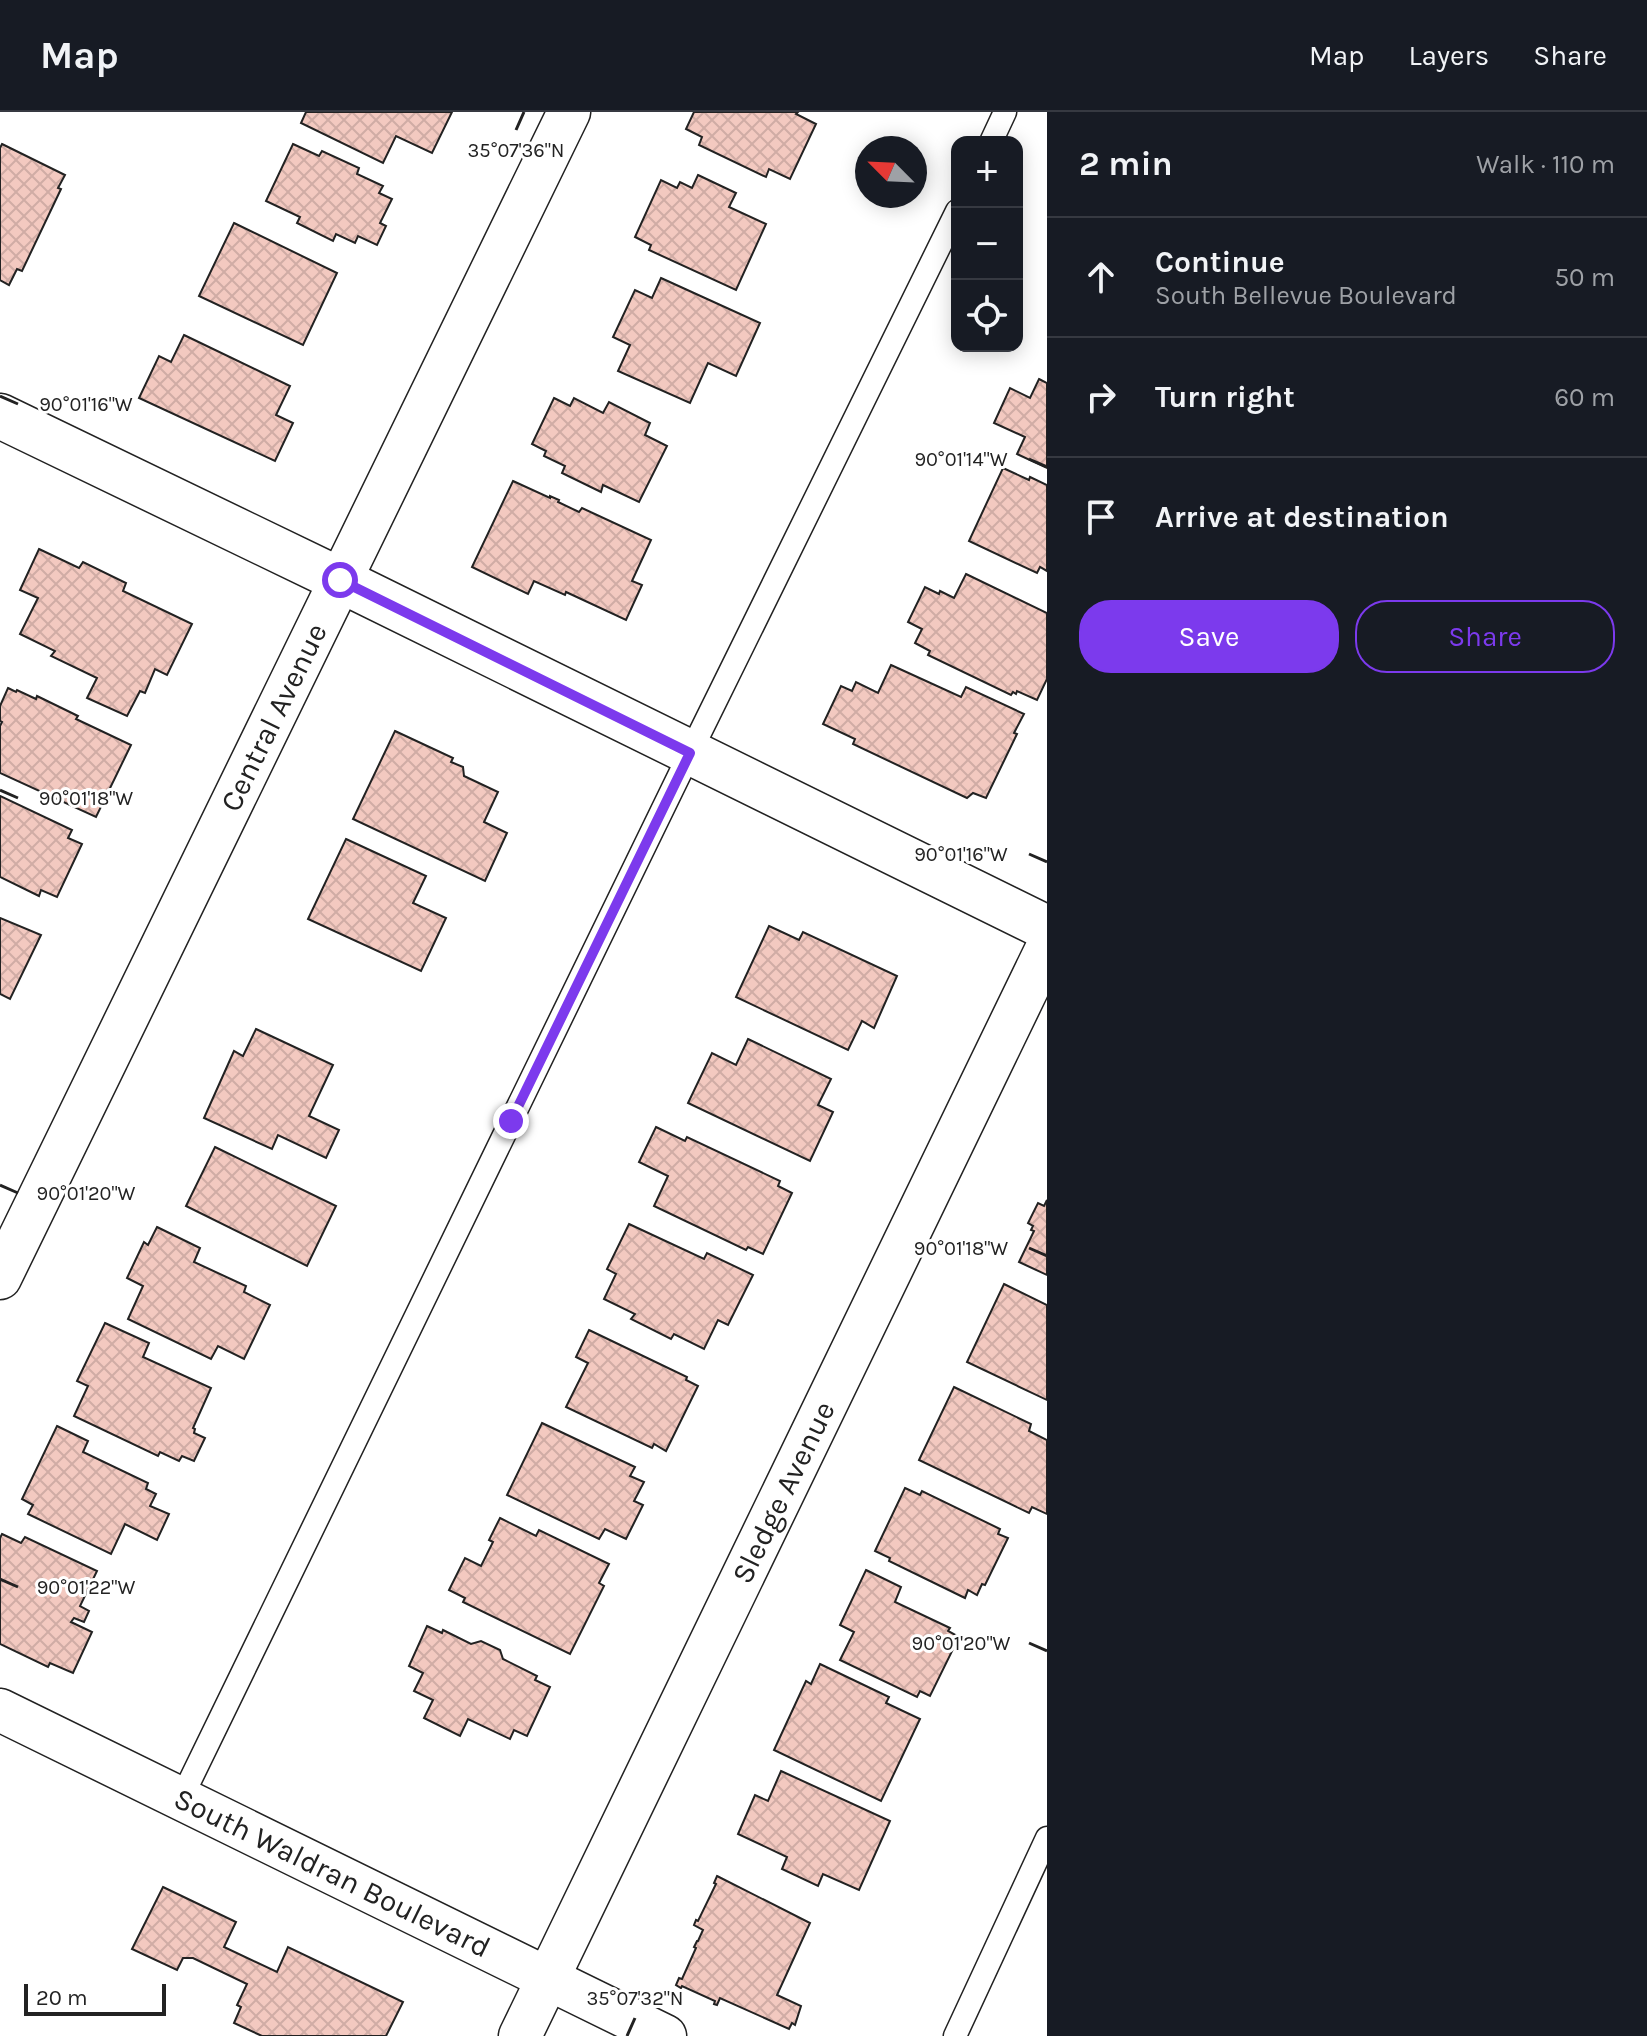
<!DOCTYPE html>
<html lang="en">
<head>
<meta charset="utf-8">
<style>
  :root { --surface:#171b24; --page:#242831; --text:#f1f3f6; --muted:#9ea1a6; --line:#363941; --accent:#7c3aed }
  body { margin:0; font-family:Karla,sans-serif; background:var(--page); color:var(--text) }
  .controls { position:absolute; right:24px; top:24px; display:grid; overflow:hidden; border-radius:16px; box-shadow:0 4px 20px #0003 }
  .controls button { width:72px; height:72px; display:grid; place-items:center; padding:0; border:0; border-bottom:2px solid var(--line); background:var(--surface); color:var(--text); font:40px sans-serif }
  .compass { position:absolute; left:855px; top:24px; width:72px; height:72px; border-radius:50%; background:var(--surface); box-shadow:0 4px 20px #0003; rotate:294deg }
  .scale { position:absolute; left:24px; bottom:20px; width:142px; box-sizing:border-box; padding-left:8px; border:4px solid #222; border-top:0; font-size:22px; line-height:28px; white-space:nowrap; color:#222; -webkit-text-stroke:6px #fff; paint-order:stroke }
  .stop { position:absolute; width:24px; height:24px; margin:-18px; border:6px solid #7c3aed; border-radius:50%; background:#fff }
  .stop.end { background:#7c3aed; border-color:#fff; box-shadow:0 2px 8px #0008 }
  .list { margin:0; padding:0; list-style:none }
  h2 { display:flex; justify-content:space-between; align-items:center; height:104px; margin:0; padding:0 32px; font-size:34px }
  h2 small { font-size:26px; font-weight:400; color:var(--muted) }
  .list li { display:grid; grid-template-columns:52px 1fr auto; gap:24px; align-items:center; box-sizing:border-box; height:120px; padding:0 32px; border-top:2px solid var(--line) }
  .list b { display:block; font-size:30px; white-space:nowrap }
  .list p { margin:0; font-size:26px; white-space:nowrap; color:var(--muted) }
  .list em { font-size:26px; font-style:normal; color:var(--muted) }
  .actions { display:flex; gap:16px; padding:24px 32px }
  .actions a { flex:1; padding:18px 0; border:2px solid var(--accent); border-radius:32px; text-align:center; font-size:28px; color:var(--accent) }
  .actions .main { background:var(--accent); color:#fff }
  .icon { flex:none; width:44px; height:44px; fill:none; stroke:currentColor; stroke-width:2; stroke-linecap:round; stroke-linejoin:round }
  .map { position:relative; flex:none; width:1047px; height:1924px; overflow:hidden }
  header { display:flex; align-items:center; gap:48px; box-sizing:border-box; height:112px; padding:0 40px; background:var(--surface); border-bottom:2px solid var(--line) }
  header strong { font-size:38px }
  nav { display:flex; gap:44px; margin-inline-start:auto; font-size:28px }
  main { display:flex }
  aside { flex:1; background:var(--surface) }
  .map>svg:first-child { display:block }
  .building { fill:url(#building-cross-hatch); stroke:#222; stroke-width:2 }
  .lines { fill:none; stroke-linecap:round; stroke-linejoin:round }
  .lane-casing { stroke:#222; stroke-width:25 }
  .street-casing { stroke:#222; stroke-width:45 }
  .primary-casing { stroke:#222; stroke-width:47 }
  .lane { stroke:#fff; stroke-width:22 }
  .street { stroke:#fff; stroke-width:42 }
  .primary { stroke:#fff; stroke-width:44 }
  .route { stroke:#7c3aed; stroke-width:10 }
  .ticks { fill:none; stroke:#222; stroke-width:3 }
  .labels { text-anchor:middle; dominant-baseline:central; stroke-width:6; stroke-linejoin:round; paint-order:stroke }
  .street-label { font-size:30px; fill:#222; stroke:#fff }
  .ticks-label { font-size:20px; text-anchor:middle; fill:#222; stroke:#fff; stroke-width:6; stroke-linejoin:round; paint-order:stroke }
</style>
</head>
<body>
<header>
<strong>Map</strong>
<nav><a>Map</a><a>Layers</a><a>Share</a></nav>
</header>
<main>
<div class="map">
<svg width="1047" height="1924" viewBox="0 0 1047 1924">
  <defs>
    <pattern id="building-cross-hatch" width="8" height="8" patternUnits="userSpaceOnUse" patternTransform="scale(2)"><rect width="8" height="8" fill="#f3c9c0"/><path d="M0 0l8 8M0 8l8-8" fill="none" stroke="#d0aca5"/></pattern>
  </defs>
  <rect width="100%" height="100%" fill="#fff"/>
  <g class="building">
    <path d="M306 0H452L432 41 396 24 383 51 301 11Z"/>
    <path d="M694 0H798L796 2 816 12 790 67 769 57 766 65 699 33 702 25 686 17Z"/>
    <path d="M2 32 65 63 58 76 61 77 22 159 17 157 9 173 0 168V36Z"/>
    <path d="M293 32 319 44 322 39 359 56 357 62 383 74 379 81 392 87 380 111 386 114 377 133 358 124 355 131 336 122 333 129 297 111 300 105 266 89Z"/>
    <path d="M698 63 736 81 729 95 766 112 736 178 649 138 651 133 635 125 661 68 677 76 680 70 692 76Z"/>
    <path d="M234 111 337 161 303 233 199 184Z"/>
    <path d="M661 166 760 211 736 264 708 251 690 291 618 259 630 233 613 225 635 178 652 186Z"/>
    <path d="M184 223 290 274 276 303 293 311 275 349 139 286 159 244 171 250Z"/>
    <path d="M1039 267 1047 271V356L1017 342 1025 325 994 311 1010 276 1030 286Z"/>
    <path d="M554 286 570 294 574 286 603 301 609 290 650 311 645 323 667 334 639 390 603 373 601 380 562 361 565 354 544 344 546 339 532 332Z"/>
    <path d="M1003 356 1029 368 1030 365 1047 373V459L1040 455 1037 461 969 429Z"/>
    <path d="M513 369 550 386V384L559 388 558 390 579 400 582 396 651 428 632 469 642 473 626 508 566 480 565 483 534 469 528 482 472 455Z"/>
    <path d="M39 437 79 456 83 450 126 471 123 479 192 512 167 563 155 557 145 581 140 579 127 604 87 586 97 566 51 544 55 539 20 522 38 486 20 478Z"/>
    <path d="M966 462 1047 501V567L1037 588 1017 579 1016 582 1013 580 1011 583 928 543 930 539 915 531 922 517 908 510 925 475 939 482 940 479 954 486Z"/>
    <path d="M891 553 961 585 966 575 1024 602 1014 621 1017 622 986 686 973 681 967 686 853 632 855 627 823 612 841 574 852 579 856 570 878 581Z"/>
    <path d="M8 576 16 580 17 578 36 587 37 584 78 604 76 607 131 633 96 705 0 661V614L2 610 0 609V594Z"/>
    <path d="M395 619 453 646 451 650 463 655 464 664 498 680 484 710 507 721 485 769 353 707Z"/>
    <path d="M0 684 72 718 68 726 82 732 57 785 41 778 39 784 0 765Z"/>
    <path d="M346 727 426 764 413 791 446 806 421 859 308 807Z"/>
    <path d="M0 806 41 823 10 887 0 882Z"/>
    <path d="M769 814 799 828 803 820 897 864 874 916 862 909 848 938 736 885Z"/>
    <path d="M256 917 333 953 309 1004 339 1018 326 1046 278 1023 272 1037 204 1006 234 939 243 944Z"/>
    <path d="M748 927 831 967 818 993 833 1000 810 1049 688 991 712 941 736 953Z"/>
    <path d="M656 1015 685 1029 687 1025 780 1069 778 1074 792 1081 763 1142 748 1135 746 1138 654 1094 668 1064 639 1050Z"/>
    <path d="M215 1035 336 1094 307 1154 186 1094Z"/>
    <path d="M1047 1088V1163L1019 1150 1034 1119 1031 1118 1033 1114 1028 1111 1038 1091 1044 1094Z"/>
    <path d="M629 1112 704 1147 707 1141 753 1163 728 1213 718 1208 704 1237 674 1222 671 1227 631 1207 635 1202 604 1187 616 1162 607 1157Z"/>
    <path d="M157 1115 200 1136 194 1150 246 1174 244 1180 270 1193 244 1247 218 1234 211 1247 128 1207 143 1174 127 1166 144 1130 148 1133Z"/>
    <path d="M1004 1172 1047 1193V1288L967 1250Z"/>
    <path d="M105 1211 149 1231 143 1245 211 1276 193 1316 195 1317 194 1321 205 1326 194 1349 182 1344 179 1349 160 1340 158 1344 74 1304 88 1274 77 1269Z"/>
    <path d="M589 1218 687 1265 686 1268 698 1274 666 1339 654 1332 652 1336 566 1295 588 1251 576 1245Z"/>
    <path d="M954 1275 1031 1312 1029 1319 1047 1328V1402L1032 1395 1029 1401 919 1348Z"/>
    <path d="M542 1311 635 1355 630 1364 644 1370 634 1389 643 1393 626 1427 605 1417 599 1427 507 1383Z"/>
    <path d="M57 1314 88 1329 83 1340 148 1371 146 1377 156 1382 150 1394 169 1402 157 1428 125 1412 111 1442 28 1402 33 1393 22 1387Z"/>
    <path d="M905 1376 920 1383 922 1379 1000 1417 998 1422 1008 1426 985 1473 982 1472 977 1483 968 1478 965 1486 889 1449 890 1446 875 1439Z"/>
    <path d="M500 1406 536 1424 539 1418 609 1452 599 1471 604 1474 570 1542 463 1490 465 1486 449 1478 465 1446 481 1454 493 1430 489 1428Z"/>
    <path d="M2 1422 21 1431 25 1425 97 1459 80 1494 89 1499 84 1510 74 1506 71 1510 92 1520 73 1561 50 1551 48 1555 0 1532V1426Z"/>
    <path d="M866 1458 901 1475 895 1490 950 1516 948 1519 959 1525 930 1584 920 1579 917 1585 840 1548 854 1520 840 1513Z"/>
    <path d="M427 1514 442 1521 443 1518 471 1532 481 1529 500 1538 503 1547 537 1564 535 1568 550 1575 527 1624 514 1618 510 1627 468 1607 460 1624 424 1606 433 1588 414 1579 423 1561 409 1554Z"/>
    <path d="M820 1552 889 1585 886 1591 920 1607 881 1689 774 1638 806 1569 811 1572Z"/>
    <path d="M781 1659 890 1709 859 1778 823 1762 818 1774 782 1757 787 1745 738 1722 755 1683 768 1689Z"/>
    <path d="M717 1764 810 1811 777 1883 801 1894 795 1913 792 1911 789 1917 720 1886 717 1893 714 1892 715 1889 682 1874 681 1876 676 1873 679 1866 682 1867 696 1836 694 1835 697 1829H698L703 1818 694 1813 696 1808 698 1809 716 1772 714 1771Z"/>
    <path d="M163 1775 236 1810 224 1835 277 1860 288 1835 403 1890 386 1924H262L234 1911 241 1895 237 1893 247 1872 193 1846H183L177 1858 132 1837Z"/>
  </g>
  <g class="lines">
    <g class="lane-casing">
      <g id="lane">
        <path d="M991 30 1005 0"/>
        <path d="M181 1687 690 641 957 99"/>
        <path d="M955 1924 1047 1726"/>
      </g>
    </g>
    <g class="street-casing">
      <g id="street">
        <path id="s1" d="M0 1166 569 0"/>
        <path id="s2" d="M0 1598 665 1924"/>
        <path id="s3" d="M520 1924 1047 836"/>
      </g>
    </g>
    <g class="primary-casing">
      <path id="primary" d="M0 304 340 468 1047 816"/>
    </g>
    <use href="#lane" class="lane"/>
    <use href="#street" class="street"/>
    <use href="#primary" class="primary"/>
  </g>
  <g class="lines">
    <path class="route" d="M340 468 690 641 511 1009"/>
  </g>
  <path class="ticks" d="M516 18 524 0M0 284 18 292M1029 347 1047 355M0 678 18 686M1029 742 1047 750M0 1073 18 1081M1029 1136 1047 1144M0 1467 18 1475M1029 1531 1047 1539M627 1924 635 1906"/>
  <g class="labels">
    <g class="street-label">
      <text stroke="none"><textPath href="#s1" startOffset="624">Central Avenue</textPath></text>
      <text stroke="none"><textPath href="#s3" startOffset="604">Sledge Avenue</textPath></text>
      <text stroke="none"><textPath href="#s2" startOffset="370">South Waldran Boulevard</textPath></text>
    </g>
  </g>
  <g class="ticks-label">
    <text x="516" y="45">35°07'36"N</text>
    <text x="86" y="299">90°01'16"W</text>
    <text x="961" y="354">90°01'14"W</text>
    <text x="86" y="693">90°01'18"W</text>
    <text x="961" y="749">90°01'16"W</text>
    <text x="86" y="1088">90°01'20"W</text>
    <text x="961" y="1143">90°01'18"W</text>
    <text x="86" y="1482">90°01'22"W</text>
    <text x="961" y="1538">90°01'20"W</text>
    <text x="635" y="1893">35°07'32"N</text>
  </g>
</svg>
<div class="controls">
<button>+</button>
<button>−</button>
<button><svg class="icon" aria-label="locate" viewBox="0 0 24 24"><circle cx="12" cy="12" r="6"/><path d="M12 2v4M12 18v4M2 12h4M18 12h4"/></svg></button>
</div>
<svg class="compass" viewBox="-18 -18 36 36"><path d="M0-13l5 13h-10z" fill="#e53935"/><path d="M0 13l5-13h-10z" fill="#9ea1a6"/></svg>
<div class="scale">20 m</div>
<div class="stop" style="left:340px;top:468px"></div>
<div class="stop end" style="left:511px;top:1009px"></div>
</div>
<aside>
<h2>2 min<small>Walk · 110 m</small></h2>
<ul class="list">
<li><svg class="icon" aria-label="ahead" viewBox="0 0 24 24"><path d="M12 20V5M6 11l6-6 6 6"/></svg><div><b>Continue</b><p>South Bellevue Boulevard</p></div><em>50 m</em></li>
<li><svg class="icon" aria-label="right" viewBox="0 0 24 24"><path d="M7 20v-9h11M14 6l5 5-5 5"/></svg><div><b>Turn right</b></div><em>60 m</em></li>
<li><svg class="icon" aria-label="arrive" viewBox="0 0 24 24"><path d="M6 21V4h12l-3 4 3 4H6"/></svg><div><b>Arrive at destination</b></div></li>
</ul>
<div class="actions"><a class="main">Save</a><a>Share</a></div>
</aside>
</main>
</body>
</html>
